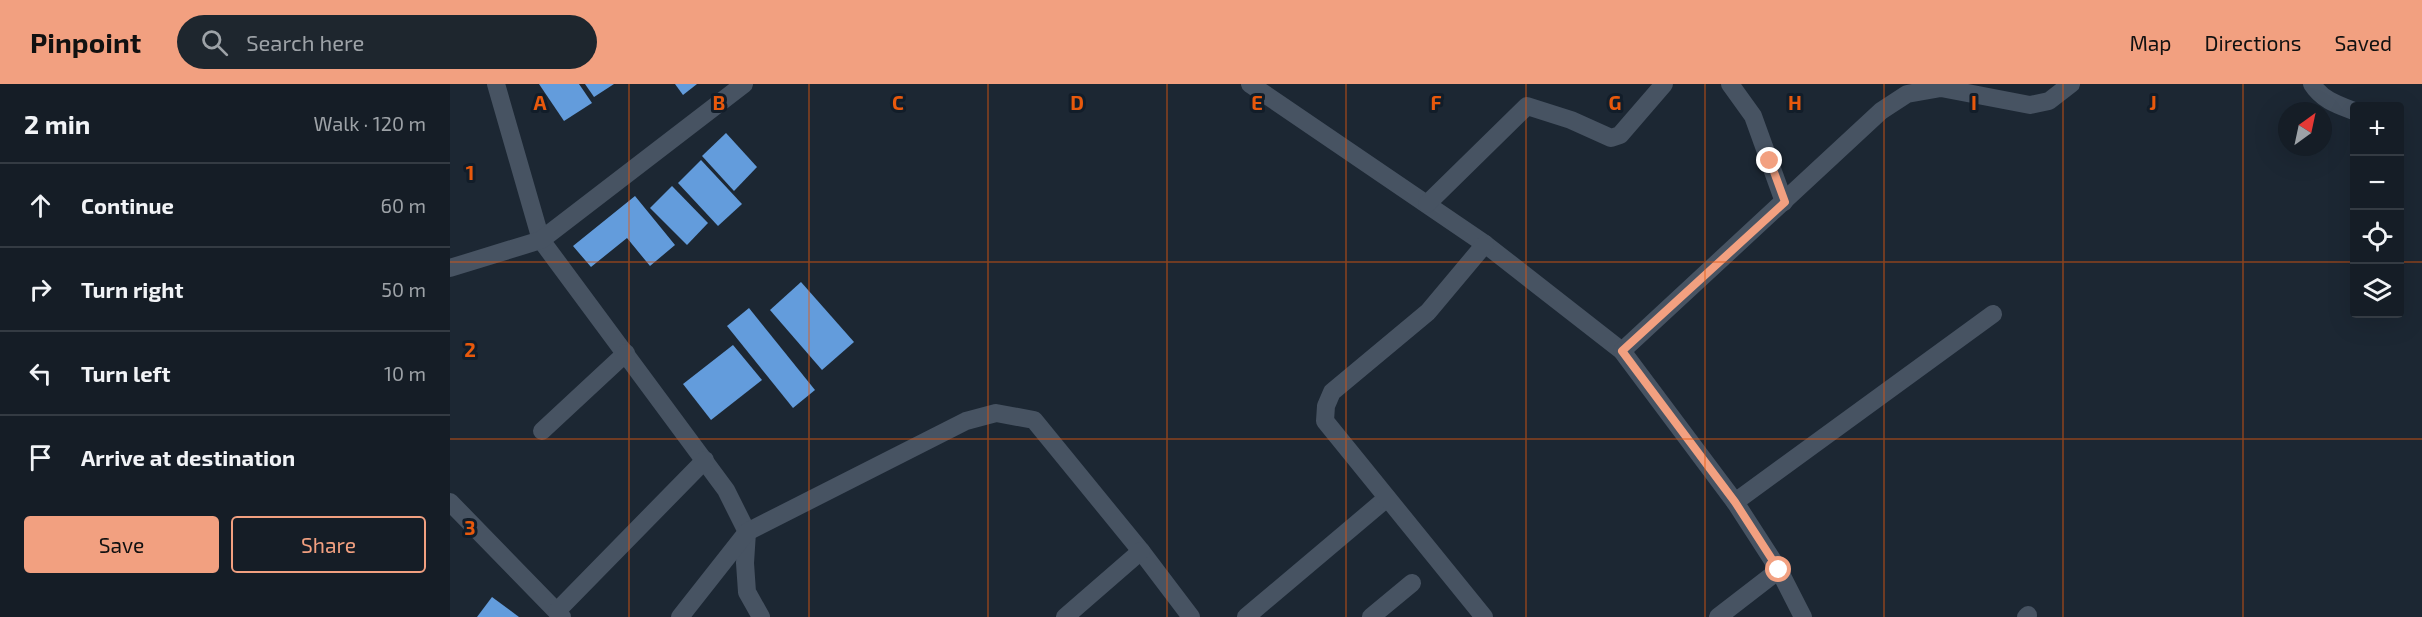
<!DOCTYPE html>
<html lang="en">
<head>
<meta charset="utf-8">
<style>
  :root { --surface:#151d26; --page:#1e262e; --text:#f1f3f6; --muted:#9da2a7; --line:#343b43; --accent:#f2a080 }
  body { margin:0; font-family:"Exo 2",sans-serif; background:var(--page); color:var(--text) }
  .controls { position:absolute; right:18px; top:18px; display:grid; overflow:hidden; border-radius:6px; box-shadow:0 6px 24px #0002 }
  .controls button { width:54px; height:54px; display:grid; place-items:center; padding:0; border:0; border-bottom:2px solid var(--line); background:var(--surface); color:var(--text); font:30px sans-serif }
  .compass { position:absolute; left:1828px; top:18px; width:54px; height:54px; border-radius:50%; background:var(--surface); box-shadow:0 6px 24px #0002; rotate:33deg }
  .stop { position:absolute; width:18px; height:18px; margin:-14px; border:4px solid #f2a080; border-radius:50%; background:#fff }
  .stop.end { background:#f2a080; border-color:#fff; box-shadow:0 2px 6px #0008 }
  .list { margin:0; padding:0; list-style:none }
  h2 { display:flex; justify-content:space-between; align-items:center; height:78px; margin:0; padding:0 24px; font-size:26px }
  h2 small { font-size:20px; font-weight:400; color:var(--muted) }
  .list li { display:grid; grid-template-columns:39px 1fr auto; gap:18px; align-items:center; box-sizing:border-box; height:84px; padding:0 24px; border-top:2px solid var(--line) }
  .list b { display:block; font-size:22px; white-space:nowrap }
  .list em { font-size:20px; font-style:normal; color:var(--muted) }
  .actions { display:flex; gap:12px; padding:18px 24px }
  .actions a { flex:1; padding:14px 0; border:2px solid var(--accent); border-radius:6px; text-align:center; font-size:21px; color:var(--accent) }
  .actions .main { background:var(--accent); color:#111 }
  .icon { flex:none; width:33px; height:33px; fill:none; stroke:currentColor; stroke-width:2; stroke-linecap:round; stroke-linejoin:round }
  .map { position:relative; flex:none; width:1972px; height:533px; overflow:hidden }
  header { display:flex; align-items:center; gap:36px; box-sizing:border-box; height:84px; padding:0 30px; background:var(--accent); color:#111 }
  header strong { font-size:28px }
  nav { display:flex; gap:33px; margin-inline-start:auto; font-size:21px }
  .search { width:420px; height:54px; background:var(--page); display:flex; align-items:center; gap:15px; box-sizing:border-box; padding:0 21px; border-radius:33px; color:var(--muted); font-size:22px }
  main { display:flex }
  aside { flex:1; background:var(--surface) }
  .map>svg:first-child { display:block }
  .building { fill:#639cdc }
  .lines { fill:none; stroke-linecap:round; stroke-linejoin:round }
  .minor { stroke:#475362; stroke-width:18 }
  .route { stroke:#f2a080; stroke-width:8 }
  .grid { fill:none; stroke:#e8590c; stroke-width:1.5; stroke-opacity:0.55 }
  .grid-label { font-size:20px; text-anchor:middle; font-weight:bold; fill:#e8590c; stroke:#121d29; stroke-width:6; stroke-linejoin:round; paint-order:stroke }
</style>
</head>
<body>
<header>
<strong>Pinpoint</strong>
<div class="search"><svg class="icon" aria-label="search" viewBox="0 0 24 24"><circle cx="10" cy="10" r="6"/><path d="M15 15l6 6"/></svg>Search here</div>
<nav><a>Map</a><a>Directions</a><a>Saved</a></nav>
</header>
<main>
<aside>
<h2>2 min<small>Walk · 120 m</small></h2>
<ul class="list">
<li><svg class="icon" aria-label="ahead" viewBox="0 0 24 24"><path d="M12 20V5M6 11l6-6 6 6"/></svg><div><b>Continue</b></div><em>60 m</em></li>
<li><svg class="icon" aria-label="right" viewBox="0 0 24 24"><path d="M7 20v-9h11M14 6l5 5-5 5"/></svg><div><b>Turn right</b></div><em>50 m</em></li>
<li><svg class="icon" aria-label="left" viewBox="0 0 24 24"><path d="M17 20v-9H6M10 6l-5 5 5 5"/></svg><div><b>Turn left</b></div><em>10 m</em></li>
<li><svg class="icon" aria-label="arrive" viewBox="0 0 24 24"><path d="M6 21V4h12l-3 4 3 4H6"/></svg><div><b>Arrive at destination</b></div></li>
</ul>
<div class="actions"><a class="main">Save</a><a>Share</a></div>
</aside>
<div class="map">
<svg width="1972" height="533" viewBox="0 0 1972 533">
  <rect width="100%" height="100%" fill="#1c2733"/>
  <g class="building">
    <path d="M89 0H129L142 19 114 37Z"/>
    <path d="M135 0H164L144 13Z"/>
    <path d="M225 0H247L233 11Z"/>
    <path d="M276 49 307 83 284 107 252 72Z"/>
    <path d="M251 76 292 120 268 142 228 99Z"/>
    <path d="M222 102 258 139 237 161 200 124Z"/>
    <path d="M185 112 225 161 200 182 177 154 141 183 123 162Z"/>
    <path d="M351 198 404 258 372 286 320 226Z"/>
    <path d="M299 224 365 306 343 324 277 242Z"/>
    <path d="M283 261 312 296 261 336 233 300Z"/>
    <path d="M42 513 69 533H27Z"/>
  </g>
  <g class="lines">
    <g class="minor">
      <path d="M46 0 91 156 276 406 297 448 295 479 297 508 311 533"/>
      <path d="M800 0 1035 160 1172 267 1285 418 1329 486 1353 533"/>
      <path d="M1280 0 1303 32 1334 118"/>
      <path d="M1862 0C1872 16 1888 21 1904 27"/>
      <path d="M977 120 1077 22 1121 36 1161 54 1170 51 1214 0"/>
      <path d="M0 184 91 156 294 0"/>
      <path d="M1172 267 1431 27 1457 10 1491 4 1580 21 1599 17 1621 0"/>
      <path d="M92 347 176 269"/>
      <path d="M0 418 112 533"/>
      <path d="M1285 418 1543 230"/>
      <path d="M107 527 255 376"/>
      <path d="M230 533 297 448 516 337 546 329 584 336 691 467 741 533"/>
      <path d="M615 533 691 467"/>
      <path d="M796 533 937 414"/>
      <path d="M921 533 962 499"/>
      <path d="M1034 533 875 337 876 322 882 308 978 228 1035 160"/>
      <path d="M1268 533 1329 486"/>
      <path d="M1576 533 1578 531"/>
    </g>
  </g>
  <g class="lines">
    <path class="route" d="M1320 77 1335 118 1172 267 1285 418 1329 486"/>
  </g>
  <path class="grid" d="M179 0V533M359 0V533M538 0V533M717 0V533M896 0V533M1076 0V533M1255 0V533M1434 0V533M1613 0V533M1793 0V533M0 178H1904M1950 178H1972M0 355H1972"/>
  <g class="grid-label">
    <text x="90" y="26">A</text>
    <text x="269" y="26">B</text>
    <text x="448" y="26">C</text>
    <text x="627" y="26">D</text>
    <text x="807" y="26">E</text>
    <text x="986" y="26">F</text>
    <text x="1165" y="26">G</text>
    <text x="1345" y="26">H</text>
    <text x="1524" y="26">I</text>
    <text x="1703" y="26">J</text>
    <text x="20" y="96">1</text>
    <text x="20" y="273">2</text>
    <text x="20" y="451">3</text>
  </g>
</svg>
<div class="controls">
<button>+</button>
<button>−</button>
<button><svg class="icon" aria-label="locate" viewBox="0 0 24 24"><circle cx="12" cy="12" r="6"/><path d="M12 2v4M12 18v4M2 12h4M18 12h4"/></svg></button>
<button><svg class="icon" aria-label="layers" viewBox="0 0 24 24"><path d="M12 4l9 5-9 5-9-5zM3 14l9 5 9-5"/></svg></button>
</div>
<svg class="compass" viewBox="-18 -18 36 36"><path d="M0-13l5 13h-10z" fill="#e53935"/><path d="M0 13l5-13h-10z" fill="#9da2a7"/></svg>
<div class="stop" style="left:1329px;top:486px"></div>
<div class="stop end" style="left:1320px;top:77px"></div>
</div>
</main>
</body>
</html>
